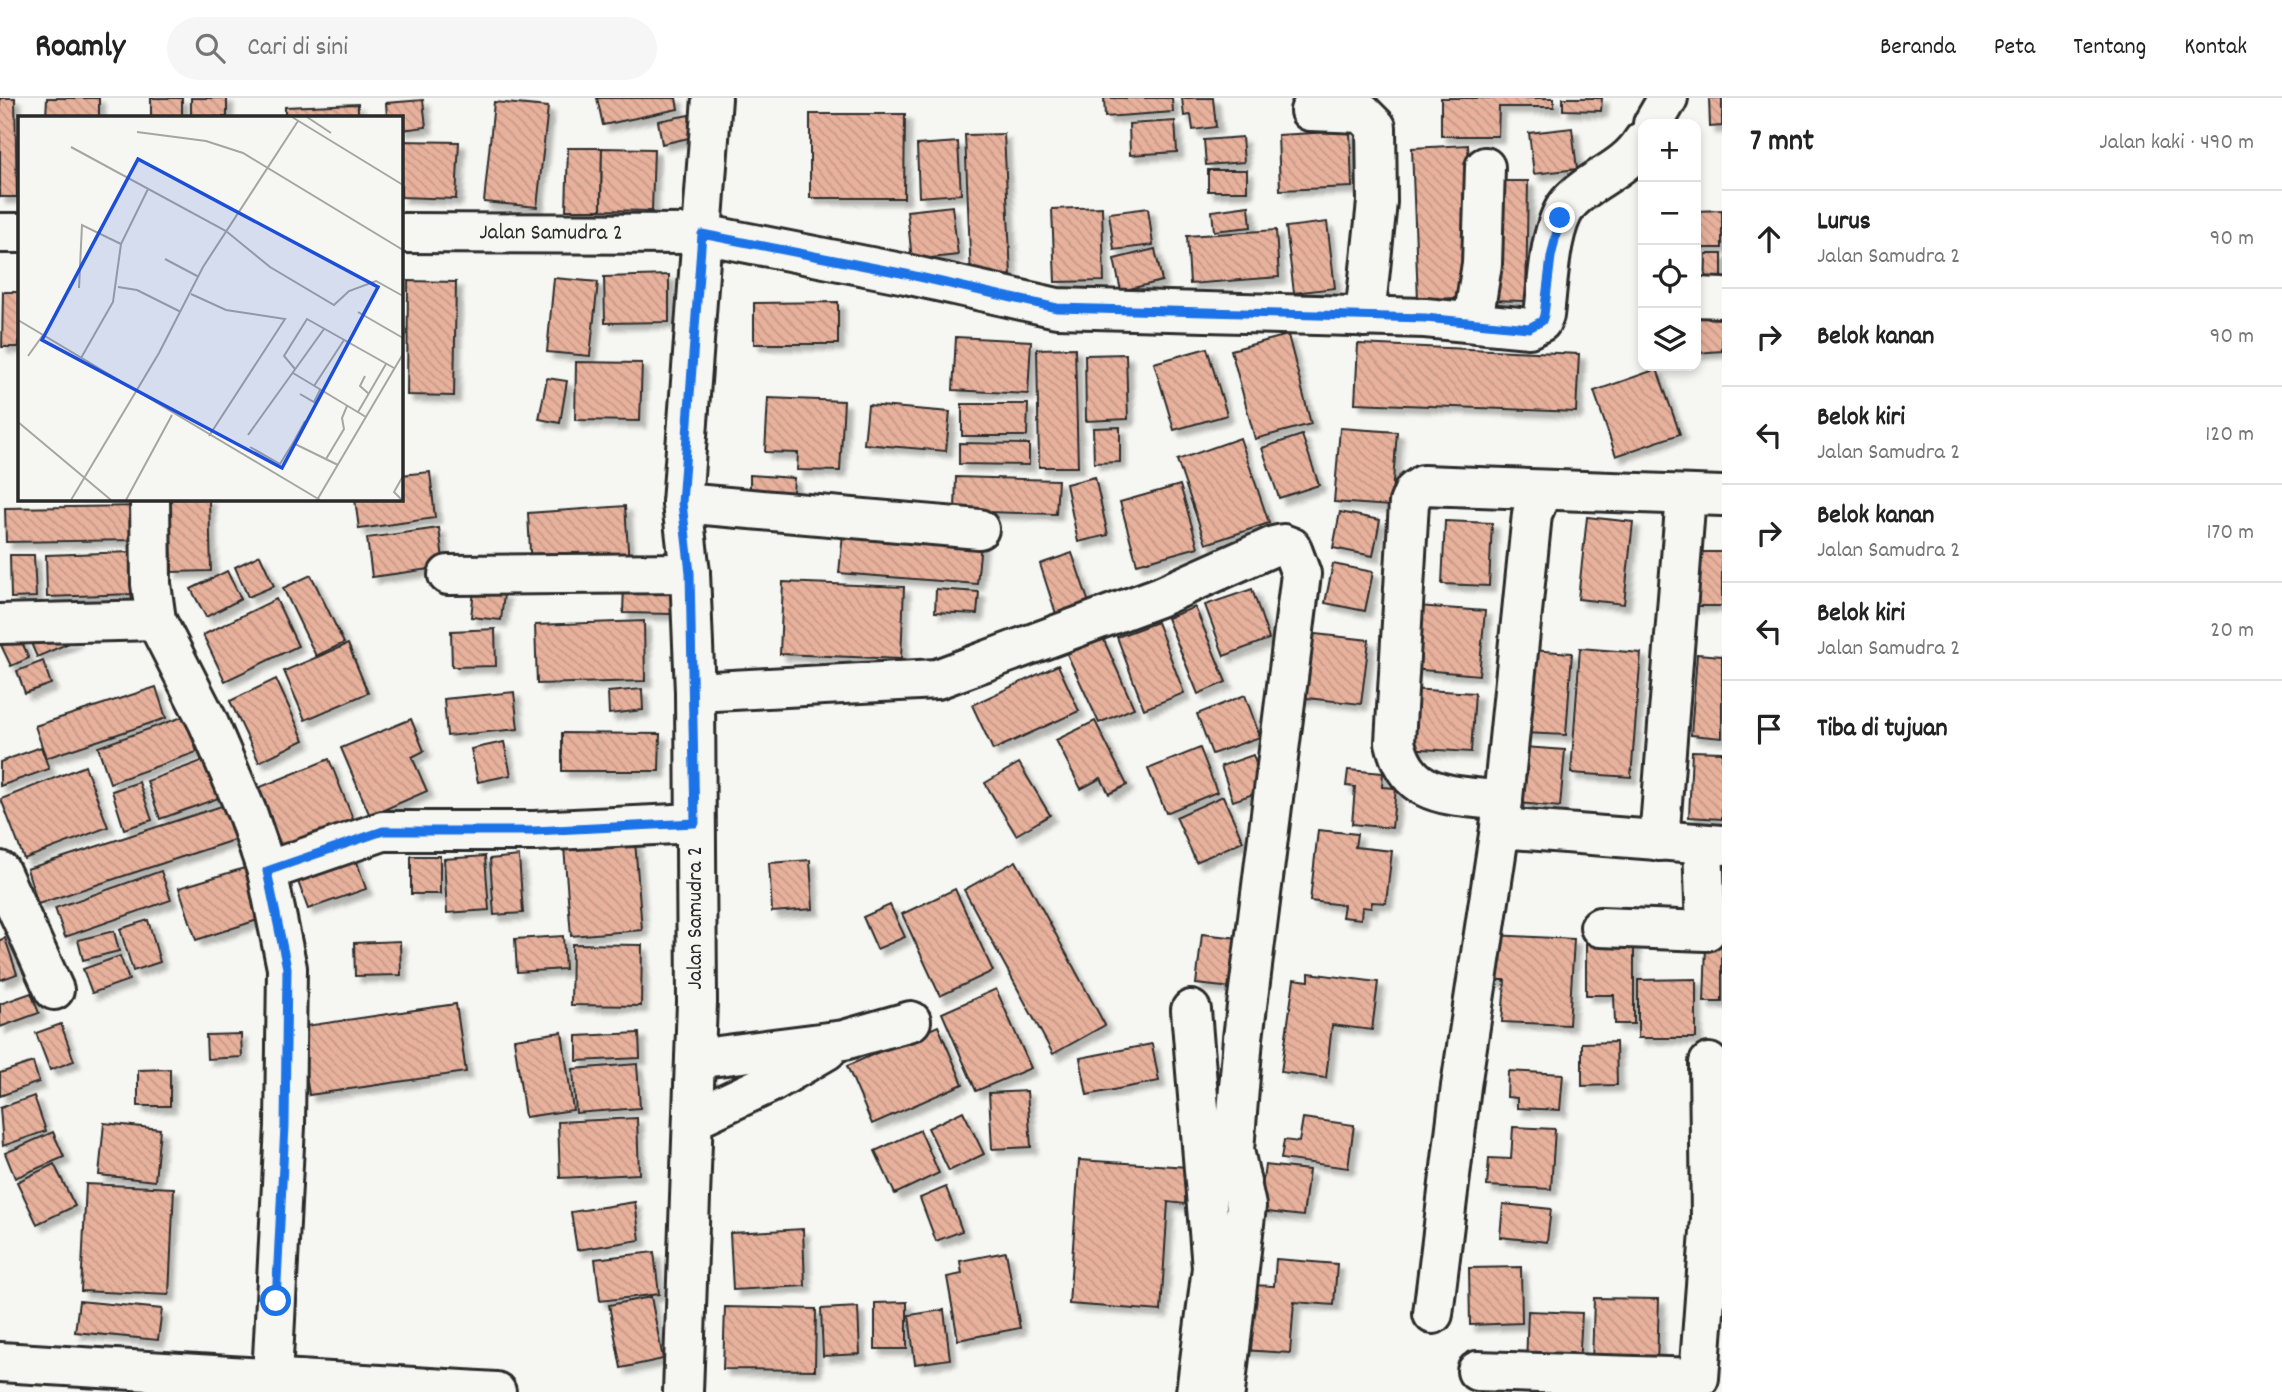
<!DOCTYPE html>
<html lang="id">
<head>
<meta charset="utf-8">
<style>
  :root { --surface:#fff; --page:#f6f6f6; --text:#222; --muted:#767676; --line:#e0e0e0 }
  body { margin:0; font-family:Dekko,sans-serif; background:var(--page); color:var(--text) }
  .controls { position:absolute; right:21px; top:21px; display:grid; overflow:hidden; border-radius:14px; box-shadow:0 4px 10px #0003 }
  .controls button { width:63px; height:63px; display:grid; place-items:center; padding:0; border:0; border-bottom:2px solid var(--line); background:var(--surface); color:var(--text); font:35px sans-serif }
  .stop { position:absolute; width:21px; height:21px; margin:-16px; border:5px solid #1a73e8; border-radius:50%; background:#fff }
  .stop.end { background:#1a73e8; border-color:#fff; box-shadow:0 2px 7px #0008 }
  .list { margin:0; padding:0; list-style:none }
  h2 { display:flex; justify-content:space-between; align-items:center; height:91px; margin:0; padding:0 28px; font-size:30px }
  h2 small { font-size:23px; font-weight:400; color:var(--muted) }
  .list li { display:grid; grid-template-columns:46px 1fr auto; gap:21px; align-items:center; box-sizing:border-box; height:98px; padding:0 28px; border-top:2px solid var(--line) }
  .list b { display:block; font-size:26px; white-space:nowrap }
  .list p { margin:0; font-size:23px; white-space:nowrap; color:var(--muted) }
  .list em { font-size:23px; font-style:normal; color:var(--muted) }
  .icon { flex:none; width:38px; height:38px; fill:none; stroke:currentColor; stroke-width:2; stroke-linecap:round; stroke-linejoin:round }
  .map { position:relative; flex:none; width:1722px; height:1294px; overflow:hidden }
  header { display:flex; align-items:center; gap:42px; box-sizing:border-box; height:98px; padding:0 35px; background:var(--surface); border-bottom:2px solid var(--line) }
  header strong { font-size:33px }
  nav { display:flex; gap:38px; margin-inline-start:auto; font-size:24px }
  .search { width:490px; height:63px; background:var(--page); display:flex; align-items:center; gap:18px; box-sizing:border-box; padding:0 24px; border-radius:38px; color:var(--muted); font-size:26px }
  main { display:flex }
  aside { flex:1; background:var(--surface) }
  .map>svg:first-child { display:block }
  .building { fill:url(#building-back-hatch); stroke:#2b2b2b; stroke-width:2; filter:url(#shadow) }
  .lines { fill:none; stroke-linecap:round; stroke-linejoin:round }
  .minor-casing { stroke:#2b2b2b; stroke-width:44 }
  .minor { stroke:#f6f6f2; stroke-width:38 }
  .route { stroke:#1a73e8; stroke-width:9 }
  .labels { text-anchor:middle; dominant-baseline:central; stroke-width:5; stroke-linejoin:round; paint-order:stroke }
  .street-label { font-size:23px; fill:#2b2b2b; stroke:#f6f6f2 }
  .inset-road { fill:none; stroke:#a5a5a2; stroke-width:2 }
  .view { fill:#1d4ed8; fill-opacity:0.15; stroke:#1d4ed8; stroke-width:3.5 }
  .inset-edge { fill:none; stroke:#2b2b2b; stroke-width:3.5 }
</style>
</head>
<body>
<header>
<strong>Roamly</strong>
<div class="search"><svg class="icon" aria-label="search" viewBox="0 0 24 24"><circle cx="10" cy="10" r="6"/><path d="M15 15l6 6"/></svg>Cari di sini</div>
<nav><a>Beranda</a><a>Peta</a><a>Tentang</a><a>Kontak</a></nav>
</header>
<main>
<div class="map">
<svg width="1722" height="1294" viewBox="0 0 1722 1294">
  <defs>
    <pattern id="building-back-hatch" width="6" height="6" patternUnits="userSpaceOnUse" patternTransform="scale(1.75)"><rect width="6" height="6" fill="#e7b19c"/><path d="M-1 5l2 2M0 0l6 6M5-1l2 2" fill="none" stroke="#c69887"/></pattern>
    <filter id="shadow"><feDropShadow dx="6" dy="6" stdDeviation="2" flood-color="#0004"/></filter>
  </defs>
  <rect width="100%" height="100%" fill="#f6f6f2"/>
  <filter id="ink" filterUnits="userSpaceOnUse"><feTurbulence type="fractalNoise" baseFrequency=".0143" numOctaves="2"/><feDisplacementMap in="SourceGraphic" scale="14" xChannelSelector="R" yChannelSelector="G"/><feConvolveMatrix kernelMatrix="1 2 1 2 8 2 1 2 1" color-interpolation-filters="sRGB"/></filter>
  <g filter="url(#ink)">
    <g class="building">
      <path d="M0 0H15L17 99H0Z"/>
      <path d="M47 0H99V19H46Z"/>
      <rect x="151" y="0" width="31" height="19"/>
      <rect x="191" y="0" width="36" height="19"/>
      <path d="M597 0H676L678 11 603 27Z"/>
      <path d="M1104 0H1172L1173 14 1105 19Z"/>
      <path d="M1182 0H1213L1216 29 1193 32 1191 17 1184 18Z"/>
      <path d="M1441 0H1554V9H1499L1498 38H1441Z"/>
      <path d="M1563 0H1602L1601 13 1563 12Z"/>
      <path d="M1709 0H1722V28L1710 29Z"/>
      <path d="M423 2 426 29 401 32V19H387L386 5Z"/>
      <path d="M494 4 548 9 537 109 484 104Z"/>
      <path d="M358 6V19H285V9Z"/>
      <path d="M810 16H905L904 100H810Z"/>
      <path d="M689 17 693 39 662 46 658 23Z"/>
      <path d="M1175 23 1177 54 1130 57 1129 26Z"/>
      <path d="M1572 30 1577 71 1534 76 1529 35Z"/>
      <path d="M1350 33 1352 89 1280 92 1278 37Z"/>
      <path d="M1004 36 1011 177 971 179 965 37Z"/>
      <path d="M1242 39 1244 64 1206 67 1204 42Z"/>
      <path d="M401 43 459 44 456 101 401 99Z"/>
      <path d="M958 44 961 96 919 99 917 47Z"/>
      <path d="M1468 47 1474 199 1418 202 1412 50Z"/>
      <path d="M568 50H602L601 112H566Z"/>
      <path d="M602 50 654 51 652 113 601 112Z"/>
      <rect x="1208" y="72" width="39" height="21"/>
      <path d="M1489 83H1528L1526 203 1487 202Z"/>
      <path d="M952 108 958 157 912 162 907 113Z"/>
      <path d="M1249 108 1251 129 1214 133 1212 113Z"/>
      <path d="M1102 109 1104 183 1055 184 1052 111Z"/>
      <path d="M1148 110 1153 147 1114 152 1109 115Z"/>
      <path d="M1722 112V150H1696V113Z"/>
      <path d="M1327 124 1335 190 1294 195 1286 129Z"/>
      <path d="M1276 132 1279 179 1190 186 1187 138Z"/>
      <path d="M1155 151 1162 183 1121 193 1114 161Z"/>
      <path d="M1706 156H1722V196H1705Z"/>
      <path d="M669 177V224L605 225 604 179Z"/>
      <path d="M554 180 598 184 590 258 547 254Z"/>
      <path d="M408 183 456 184 454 298 407 297Z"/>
      <path d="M3 194H19V249H2Z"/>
      <path d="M838 204V246H754V205Z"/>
      <path d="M1722 210V253L1696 255V212Z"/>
      <path d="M1288 237 1311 326 1255 341 1231 252Z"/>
      <path d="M956 239 1031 243 1028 296 953 292Z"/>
      <path d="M1358 246 1579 256 1576 314 1355 305Z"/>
      <path d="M1075 250 1078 369H1039L1037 251Z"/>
      <path d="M1207 250 1227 317 1174 332 1154 265Z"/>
      <path d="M1126 256 1128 321 1086 323 1085 257Z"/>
      <path d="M576 264 642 265 640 323 575 322Z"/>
      <path d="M1657 271 1680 336 1616 358 1594 293Z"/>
      <path d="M547 280 567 283 560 325 539 321Z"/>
      <path d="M768 300 844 303 840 373 797 372 798 355 765 354Z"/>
      <path d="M962 306H1028L1027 338H962Z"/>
      <path d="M868 307 950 314 946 353 864 346Z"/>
      <path d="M1120 329V364L1094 365 1093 330Z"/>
      <path d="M1340 330 1397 334 1391 408 1334 404Z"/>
      <path d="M1302 337 1319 387 1279 400 1262 350Z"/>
      <path d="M1240 340 1269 425 1206 446 1177 362Z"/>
      <path d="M959 345 1029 346V367L959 366Z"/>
      <path d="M430 374 435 420 359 431 355 401H401V377Z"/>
      <path d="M750 377 794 380 793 394 750 391Z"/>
      <path d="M956 379 1058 382 1056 416 955 413Z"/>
      <path d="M1095 379 1108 437 1078 444 1066 386Z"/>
      <path d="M1180 387 1198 449 1137 466 1120 404Z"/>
      <path d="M170 401H209L211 473 172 474Z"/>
      <path d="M138 408V442L6 444 5 410Z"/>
      <path d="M625 408 629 465 531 472 528 415Z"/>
      <path d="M1340 414 1380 422 1373 458 1333 450Z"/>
      <path d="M1587 419 1633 424 1624 506 1578 501Z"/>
      <path d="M1445 423 1492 425 1489 488 1442 486Z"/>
      <path d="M439 430 444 469 372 479 367 440Z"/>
      <path d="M843 435 981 445 977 486 839 475Z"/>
      <path d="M132 454 133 496 47 499 46 457Z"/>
      <rect x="1693" y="454" width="29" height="54"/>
      <path d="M1072 455 1090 508 1057 519 1040 466Z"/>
      <path d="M10 457H34L36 499 11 500Z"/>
      <path d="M260 457 274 488 248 499 235 469Z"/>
      <path d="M1333 466 1373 474 1365 513 1325 505Z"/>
      <path d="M227 473 241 501 206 519 191 491Z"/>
      <path d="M311 477 344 545 316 558 283 490Z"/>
      <path d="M783 484 904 489 901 561 780 556Z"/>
      <path d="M624 486H672V516L623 515Z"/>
      <path d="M936 491 979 494 977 516 935 514Z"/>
      <path d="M1252 491 1269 541 1224 558 1205 507Z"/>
      <path d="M474 492 504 496 501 522 471 519Z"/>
      <path d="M276 501 298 548 225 583 203 537Z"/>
      <path d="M1417 508 1485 513 1479 577 1411 571Z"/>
      <path d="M1195 509 1226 584 1198 596 1167 520Z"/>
      <path d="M644 523 645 583 537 586 535 527Z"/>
      <path d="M1157 524 1184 595 1144 611 1117 539Z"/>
      <path d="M495 531 496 568 452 569 451 533Z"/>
      <path d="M17 533 29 560 11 568 0 545Z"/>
      <path d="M1306 535 1369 542 1361 606 1298 599Z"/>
      <path d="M1103 540 1134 610 1099 625 1067 556Z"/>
      <path d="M76 542 37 559 30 543Z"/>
      <path d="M348 546 368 595 305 622 284 573Z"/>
      <path d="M1580 550 1641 555 1631 679 1571 675Z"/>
      <path d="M1530 552 1572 555 1566 637 1524 635Z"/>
      <path d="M1697 556 1722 558V640L1691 637Z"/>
      <path d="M43 563 51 586 25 595 17 573Z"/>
      <path d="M1058 567 1079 613 993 652 972 607Z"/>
      <path d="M276 581 304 642 259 664 230 603Z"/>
      <path d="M156 589 166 620 46 660 35 628Z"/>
      <path d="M642 591 643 612 609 616 608 594Z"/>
      <path d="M1409 591 1475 595 1471 654 1405 650Z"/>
      <path d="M514 594 518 631 447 638 444 601Z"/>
      <path d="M1245 597 1260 639 1212 656 1197 616Z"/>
      <path d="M185 618 197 654 110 685 98 649Z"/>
      <path d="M411 621 424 653 412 659 427 693 370 718 341 650Z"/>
      <path d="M1095 623 1127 687 1109 696 1101 680 1081 691 1056 642Z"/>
      <path d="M562 635 660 636 659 673H562Z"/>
      <path d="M504 644 511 677 478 684 471 651Z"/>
      <path d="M41 649 49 671 0 688V664Z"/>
      <path d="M1524 649 1565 652 1560 709 1519 705Z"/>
      <path d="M1200 650 1217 694 1166 715 1148 671Z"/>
      <path d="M1692 653 1722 654V721L1689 719Z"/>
      <path d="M1253 657 1265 692 1233 703 1221 668Z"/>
      <path d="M213 659 227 697 160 721 147 683Z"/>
      <path d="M329 661 355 726 284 755 258 690Z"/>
      <path d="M1019 665 1050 717 1016 737 985 685Z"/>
      <path d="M85 668 108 729 24 761 1 701Z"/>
      <path d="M1348 672 1383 675 1382 689 1396 690 1392 730 1352 726 1355 689 1346 688Z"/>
      <path d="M139 684 152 722 124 731 112 693Z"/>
      <path d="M1223 698 1243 743 1196 764 1176 719Z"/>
      <path d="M234 704 246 738 38 806 27 771Z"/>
      <path d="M1318 732 1357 736 1355 749 1392 753 1386 805 1372 804 1371 810 1362 809 1361 821 1342 819 1344 807 1310 803Z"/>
      <path d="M635 743 642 832 571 838 564 749Z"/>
      <path d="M354 755 366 791 308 811 295 775Z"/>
      <rect x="411" y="758" width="29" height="38"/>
      <path d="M485 758 489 812 447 815 444 761Z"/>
      <path d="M519 758 523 815 494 817 490 761Z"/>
      <path d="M810 762 813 811 772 814 769 765Z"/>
      <path d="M1016 763 1105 927 1053 956 964 792Z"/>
      <path d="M251 768 267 819 196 842 179 790Z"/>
      <path d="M161 773 171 802 65 839 55 810Z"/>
      <path d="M955 791 993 873 940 898 902 816Z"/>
      <path d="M890 807 905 839 877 851 863 819Z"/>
      <path d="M148 822 160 864 133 873 120 831Z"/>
      <path d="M114 833 119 853 83 862 78 842Z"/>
      <path d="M1202 836 1248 841 1242 891 1196 886Z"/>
      <path d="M1491 837 1574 841 1569 927 1502 924 1505 882H1488Z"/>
      <path d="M563 838 565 871 517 874 515 841Z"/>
      <path d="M1586 838H1634V926H1615L1614 897H1586Z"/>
      <path d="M5 840 17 876 0 882V842Z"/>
      <path d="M400 843 401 877 355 878 354 845Z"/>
      <path d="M572 846 642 847 641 908 571 907Z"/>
      <path d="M1706 846H1722V904H1704Z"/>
      <path d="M120 858 129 882 92 895 83 871Z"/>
      <path d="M1309 875 1378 884 1372 932 1332 927 1326 980 1281 974 1294 881 1309 883Z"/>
      <path d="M1696 881V940H1638V882Z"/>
      <path d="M996 891 1031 970 976 993 942 915Z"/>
      <path d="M31 895 39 915 0 929V906Z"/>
      <path d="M456 906 466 974 309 997 299 929Z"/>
      <path d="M61 926 74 963 50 972 36 935Z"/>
      <path d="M938 928 963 986 872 1026 847 968Z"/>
      <path d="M562 934 573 1012 525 1019 514 941Z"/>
      <path d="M639 935 640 960 577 963V938Z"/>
      <path d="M241 936 242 959 207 961 206 937Z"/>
      <path d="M1616 944 1617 987 1582 988V945Z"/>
      <path d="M1152 946 1159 983 1087 997 1080 960Z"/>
      <path d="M33 964 39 984 0 998V975Z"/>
      <path d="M637 966 640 1010 576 1015 573 971Z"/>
      <path d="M170 971V1008H138V972Z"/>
      <path d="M1508 973 1563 976 1560 1012 1517 1010V1000L1507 999Z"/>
      <path d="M1027 993 1031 1049 992 1051 989 995Z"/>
      <path d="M34 998 46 1033 3 1048 0 1010Z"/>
      <path d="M963 1013 984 1056 949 1073 928 1030Z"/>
      <path d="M637 1020 639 1076 560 1080 558 1024Z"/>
      <path d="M1303 1020 1354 1027 1348 1070 1281 1061 1284 1042 1299 1044Z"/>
      <path d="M104 1025 160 1031 155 1083 99 1077Z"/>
      <path d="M1513 1029 1555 1031 1551 1091 1487 1088 1489 1060 1511 1061Z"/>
      <path d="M920 1032 939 1075 895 1096 875 1053Z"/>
      <path d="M53 1034 64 1059 15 1080 5 1055Z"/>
      <path d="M1079 1062 1188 1069 1185 1106 1168 1104 1161 1213 1069 1206Z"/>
      <path d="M54 1066 75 1108 37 1126 17 1084Z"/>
      <path d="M1265 1067 1309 1072 1303 1118 1259 1113Z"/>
      <path d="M86 1086 174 1090 169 1197 81 1193Z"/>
      <path d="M946 1089 962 1133 936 1143 920 1100Z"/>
      <path d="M635 1104 640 1142 577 1152 571 1114Z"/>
      <path d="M1503 1106 1551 1111 1547 1144 1500 1139Z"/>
      <path d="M803 1131 805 1188 733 1192 730 1135Z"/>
      <path d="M654 1154 659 1196 600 1203 595 1161Z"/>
      <path d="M1006 1154 1020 1230 958 1242 947 1179 962 1176 960 1163Z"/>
      <path d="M1276 1161 1337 1166 1334 1207 1294 1204 1290 1255 1243 1252 1249 1187 1274 1188Z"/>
      <path d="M1521 1169 1522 1225 1470 1227 1469 1170Z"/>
      <path d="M651 1199 663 1261 621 1270 609 1207Z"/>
      <path d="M1594 1200 1659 1201 1657 1267 1592 1265Z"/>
      <path d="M79 1203 162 1211 158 1242 75 1234Z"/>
      <path d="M907 1204V1251H875V1205Z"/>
      <path d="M725 1209 816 1211 815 1272 723 1271Z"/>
      <path d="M858 1209 860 1256 823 1258 821 1211Z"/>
      <path d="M944 1212 950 1261 915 1266 909 1217Z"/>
      <path d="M1528 1213 1582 1215 1579 1268 1526 1266Z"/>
    </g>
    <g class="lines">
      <g class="minor-casing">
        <g id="minor">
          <path d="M1310 13 1362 15 1376 29 1377 104 1365 219"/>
          <path d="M1653 26 1668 0"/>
          <path d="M0 135H19"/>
          <path id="s1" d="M401 135 702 136 906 176 1057 210 1425 220 1529 230 1541 224 1544 217C1548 187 1549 130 1568 106 1589 81 1625 73 1643 43"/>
          <path d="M1696 199 1722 200"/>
          <path d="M1473 223 1482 166 1485 69"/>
          <path d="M150 401 151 486 156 522 208 624 248 717 267 773 287 870 285 1028 272 1279"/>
          <path d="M682 405 979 431"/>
          <path d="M448 477 690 475"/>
          <path d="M0 526 156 522"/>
          <path d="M695 594 937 581 1159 499 1274 448 1283 446 1291 449 1301 476 1243 940 1234 1052 1246 1108 1225 1294"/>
          <path d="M1503 703C1453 696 1408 703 1395 644L1409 405 1414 393 1423 387 1722 398"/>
          <path d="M1500 730 1722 747"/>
          <path d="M1659 743 1686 397"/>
          <path d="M0 773 54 892"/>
          <path d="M267 773 383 733H534L695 725"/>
          <path d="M1600 829 1706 833 1703 746"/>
          <path d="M1191 912 1212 1170 1196 1294"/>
          <path d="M695 961 844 942 911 923"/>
          <path d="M1709 965 1711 1121 1722 1120"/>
          <path d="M695 1020 772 984 827 952"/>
          <path d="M1433 1216 1461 988 1500 730 1532 416 1542 393"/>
          <path d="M0 1264 496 1294"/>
          <path d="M1477 1273 1699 1280 1711 1121"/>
          <path d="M683 1294 697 904 695 594 690 475 682 405 712 0"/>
        </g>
      </g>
      <use href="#minor" class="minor"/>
    </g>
  </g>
  <g class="lines" filter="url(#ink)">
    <path class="route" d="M276 1203 285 1028 287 870 267 773 383 733H534L695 725 690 475 682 405 702 136 906 176 1057 210 1425 220 1529 230 1542 223 1544 217 1551 159 1560 120"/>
  </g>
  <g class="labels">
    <g class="street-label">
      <text stroke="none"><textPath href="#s1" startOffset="150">Jalan Samudra 2</textPath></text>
      <text transform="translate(696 820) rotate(-90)">Jalan Samudra 2</text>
    </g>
  </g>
  <g transform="translate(18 18)">
    <rect width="385" height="385" fill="#f6f6f2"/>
    <path class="inset-road" d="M274 1 385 69M289 1 313 17M119 16 188 25 225 37 385 134M53 31 208 115 252 151 316 189 331 175 358 165 385 180M147 143 181 161M100 171 119 174 163 196M61 172 64 109 103 128M173 178 208 194 267 203 191 320M340 196 385 222M0 204 302 384M10 240 25 219M63 242 95 186 103 128 130 73M277 253 266 240 289 203 376 252M275 257 348 301M347 260 342 270 351 278M296 270 326 224M282 278 296 286 302 274M340 296 368 248M287 305 275 327 320 349M0 306 93 384M230 319 306 213M232 331 262 348 275 327M308 343 326 313 324 302 329 290M53 384 141 237 185 151 280 5M108 384 154 299M299 384 385 238M384 384 376 376 385 360"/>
    <path class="view" d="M120 43 360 171 264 352 24 224Z"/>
    <rect width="385" height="385" class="inset-edge"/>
  </g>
</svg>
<div class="controls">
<button>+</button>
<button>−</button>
<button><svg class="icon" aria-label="locate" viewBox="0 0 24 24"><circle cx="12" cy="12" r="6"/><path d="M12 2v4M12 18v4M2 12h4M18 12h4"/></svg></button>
<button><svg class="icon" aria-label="layers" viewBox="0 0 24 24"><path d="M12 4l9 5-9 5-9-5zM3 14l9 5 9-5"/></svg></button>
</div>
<div class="stop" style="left:276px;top:1203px"></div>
<div class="stop end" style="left:1560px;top:120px"></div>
</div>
<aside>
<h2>7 mnt<small>Jalan kaki · 490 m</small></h2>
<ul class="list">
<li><svg class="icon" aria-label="ahead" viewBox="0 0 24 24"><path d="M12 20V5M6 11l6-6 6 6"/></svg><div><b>Lurus</b><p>Jalan Samudra 2</p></div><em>90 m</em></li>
<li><svg class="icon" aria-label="right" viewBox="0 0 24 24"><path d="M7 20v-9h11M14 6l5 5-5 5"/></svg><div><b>Belok kanan</b></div><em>90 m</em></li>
<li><svg class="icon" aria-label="left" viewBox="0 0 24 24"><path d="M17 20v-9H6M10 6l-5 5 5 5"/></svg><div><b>Belok kiri</b><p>Jalan Samudra 2</p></div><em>120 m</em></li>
<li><svg class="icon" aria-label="right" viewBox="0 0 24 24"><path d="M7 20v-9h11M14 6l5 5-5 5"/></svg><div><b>Belok kanan</b><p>Jalan Samudra 2</p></div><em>170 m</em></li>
<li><svg class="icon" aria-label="left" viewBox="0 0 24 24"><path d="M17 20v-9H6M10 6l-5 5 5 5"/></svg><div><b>Belok kiri</b><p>Jalan Samudra 2</p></div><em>20 m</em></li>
<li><svg class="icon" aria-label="arrive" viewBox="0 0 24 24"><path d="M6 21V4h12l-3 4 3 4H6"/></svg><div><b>Tiba di tujuan</b></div></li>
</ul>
</aside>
</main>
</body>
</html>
